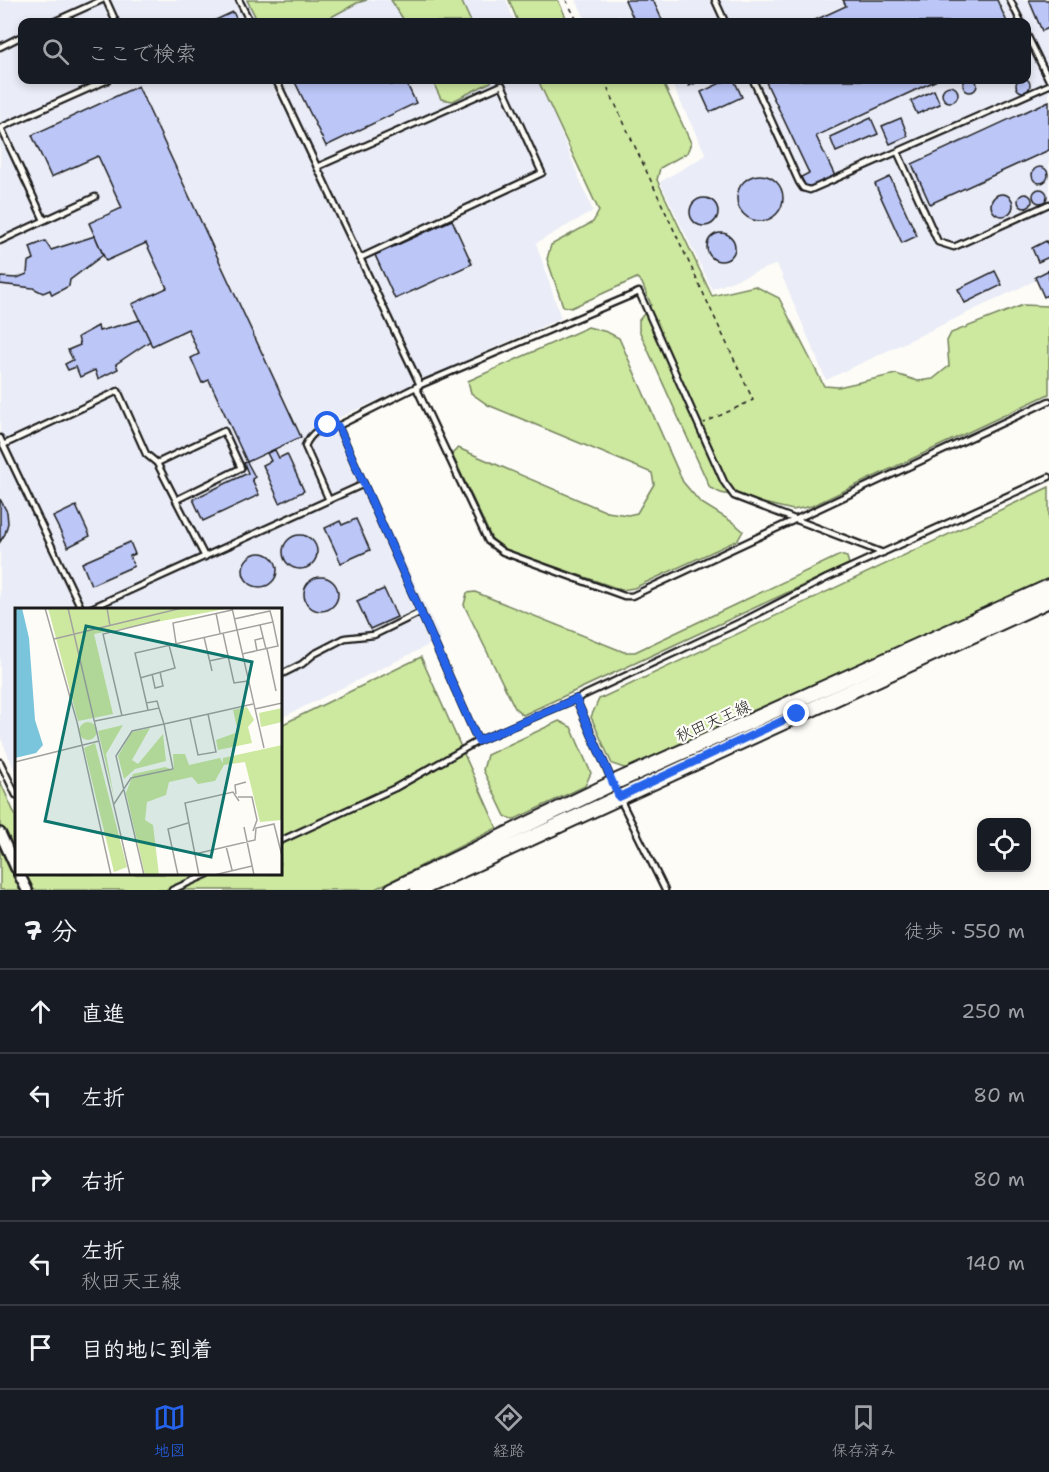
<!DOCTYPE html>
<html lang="ja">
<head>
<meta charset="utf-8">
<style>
  :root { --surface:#171b24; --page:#242831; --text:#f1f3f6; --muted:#9ea1a6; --line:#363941; --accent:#2563eb }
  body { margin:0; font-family:"Shantell Sans","Klee One",sans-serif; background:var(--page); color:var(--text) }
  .controls { position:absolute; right:18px; bottom:18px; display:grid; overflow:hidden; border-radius:12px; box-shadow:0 3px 9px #0003 }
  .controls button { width:54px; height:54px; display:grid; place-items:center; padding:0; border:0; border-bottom:2px solid var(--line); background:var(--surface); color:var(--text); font:30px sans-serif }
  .stop { position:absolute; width:18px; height:18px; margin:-14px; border:4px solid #2563eb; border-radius:50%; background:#fff }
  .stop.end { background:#2563eb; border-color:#fff; box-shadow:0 2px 6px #0008 }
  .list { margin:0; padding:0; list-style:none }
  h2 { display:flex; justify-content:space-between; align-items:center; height:78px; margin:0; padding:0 24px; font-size:26px }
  h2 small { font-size:20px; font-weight:400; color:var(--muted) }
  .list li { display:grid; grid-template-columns:39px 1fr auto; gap:18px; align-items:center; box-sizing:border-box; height:84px; padding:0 24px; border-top:2px solid var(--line) }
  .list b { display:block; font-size:22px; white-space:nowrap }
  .list p { margin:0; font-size:20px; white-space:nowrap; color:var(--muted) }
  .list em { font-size:20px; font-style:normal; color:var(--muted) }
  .icon { flex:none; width:33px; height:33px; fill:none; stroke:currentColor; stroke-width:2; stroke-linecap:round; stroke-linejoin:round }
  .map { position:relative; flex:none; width:1049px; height:890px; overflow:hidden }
  .search { position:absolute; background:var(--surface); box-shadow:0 3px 9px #0003; left:18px; right:18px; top:18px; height:66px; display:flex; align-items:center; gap:15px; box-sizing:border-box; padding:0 21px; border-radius:12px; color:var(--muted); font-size:22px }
  .sheet { height:498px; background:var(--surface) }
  nav { display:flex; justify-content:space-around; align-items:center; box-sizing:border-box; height:84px; border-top:2px solid var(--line); background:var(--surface); font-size:16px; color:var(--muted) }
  nav a { display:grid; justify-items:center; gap:3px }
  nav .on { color:var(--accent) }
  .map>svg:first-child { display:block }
  .built { fill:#eaecf7 }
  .green { fill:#cde89f; stroke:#74825e; stroke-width:1.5 }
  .building { fill:#bcc7f8; stroke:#1c1c1c; stroke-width:1.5 }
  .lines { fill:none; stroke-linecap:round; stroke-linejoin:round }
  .lane-casing { stroke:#1c1c1c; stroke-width:9 }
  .street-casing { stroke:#1c1c1c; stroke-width:14 }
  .primary-casing { stroke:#1c1c1c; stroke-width:18 }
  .path { stroke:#1c1c1c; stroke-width:1.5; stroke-dasharray:4.5 4.5; stroke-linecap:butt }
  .lane { stroke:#fdfcf7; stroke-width:4.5 }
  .street { stroke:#fdfcf7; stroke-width:9 }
  .primary { stroke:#fdfcf7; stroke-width:14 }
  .route { stroke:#2563eb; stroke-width:8 }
  .labels { text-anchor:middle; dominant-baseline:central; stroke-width:4.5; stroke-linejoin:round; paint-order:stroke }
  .street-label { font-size:16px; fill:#1c1c1c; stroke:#fdfcf7 }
  .inset-road { fill:none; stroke:#a3a29f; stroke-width:1.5 }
  .view { fill:#0f766e; fill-opacity:0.15; stroke:#0f766e; stroke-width:3 }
  .inset-edge { fill:none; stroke:#1c1c1c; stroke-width:3 }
</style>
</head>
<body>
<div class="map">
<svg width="1049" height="890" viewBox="0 0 1049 890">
  <rect width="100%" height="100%" fill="#fdfcf7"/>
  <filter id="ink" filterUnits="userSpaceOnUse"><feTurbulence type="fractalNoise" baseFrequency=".0167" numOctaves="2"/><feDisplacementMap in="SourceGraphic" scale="12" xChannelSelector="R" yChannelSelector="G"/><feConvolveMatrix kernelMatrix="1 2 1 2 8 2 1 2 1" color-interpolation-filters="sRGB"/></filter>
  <g filter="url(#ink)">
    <g class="built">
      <path d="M0 0H506L515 22H22V80H539L593 211 536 243 561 318 338 418 441 639 281 718 280 610H16V774L0 736Z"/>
      <path d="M576 0H1049V274L826 380 777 264 712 289 660 182 706 155 670 80H1026V22H625L620 15 602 22H587Z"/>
    </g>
    <g class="green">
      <path d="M247 0H367L357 3 322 22H258Z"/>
      <path d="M391 0H461L471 22H405Z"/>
      <path d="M509 0H558L568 22H518Z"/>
      <path d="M432 80H492L491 82 453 101 441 99Z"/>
      <path d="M538 80H662L691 143 687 153 660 168 657 180 712 296 755 286 779 298 824 386 838 387 896 374 918 381 933 379 949 366 947 341 951 333 1023 305 1049 306V394L812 506 793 510 721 493 710 488 639 330V320L651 305 642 283 637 278 571 308 563 306 547 259 551 245 593 222 599 211Z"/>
      <path d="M588 327 607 332 619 338 683 482 700 502 734 523 743 531 738 540 634 588 622 590 507 550 492 539 452 454 458 448 607 512 628 515 637 513 654 484 652 473 488 405 471 393 468 381Z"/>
      <path d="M1049 487V579L627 769 612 764 591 717 599 699Z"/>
      <path d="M840 555 847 557 849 564 523 715 515 708 464 605 467 593 475 592 624 652H635Z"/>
      <path d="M421 657 497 828 373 890H0V781L16 817V874H280L281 725Z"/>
      <path d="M559 721 571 727 591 773 585 786 513 820 505 816 483 770 487 755Z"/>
    </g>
    <g class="building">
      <path d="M625 0H653L663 22H635Z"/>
      <path d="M843 0H997L1007 22H811L846 6Z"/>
      <path d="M1029 0H1049V28L1042 31Z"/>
      <path d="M233 12 238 22H210L218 19Z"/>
      <circle cx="1023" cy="85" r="7"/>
      <circle cx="970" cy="85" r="7"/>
      <path d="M294 80H388L391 85 405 80 416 103 326 146Z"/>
      <path d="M686 80H702L689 86Z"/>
      <path d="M727 80H734L742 97 710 112 701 92Z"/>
      <path d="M765 80H937L816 136 835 176 807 189 801 177 809 173Z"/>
      <path d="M138 86 301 437 247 462 209 380 202 383 191 358 199 354 188 329 152 346 132 304 167 288 146 243 106 261 89 223 122 208 98 156 51 177 32 135Z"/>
      <circle cx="950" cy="94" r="8"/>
      <path d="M934 90 940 104 917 114 911 101Z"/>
      <path d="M1049 101V150L930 204 912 164Z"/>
      <path d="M871 118 878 134 836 152 830 137Z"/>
      <path d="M901 118 908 136 890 144 882 126Z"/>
      <circle cx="1040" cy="175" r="8"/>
      <circle cx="760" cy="198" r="23"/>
      <path d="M890 177 917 236 902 243 875 184Z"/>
      <circle cx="1040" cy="196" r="7"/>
      <circle cx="1002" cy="205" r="11"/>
      <circle cx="1025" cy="201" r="7"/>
      <circle cx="704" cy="212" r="14"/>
      <path d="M452 220 472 264 395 299 375 255Z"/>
      <circle cx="721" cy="247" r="14"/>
      <path d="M95 236 103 255 70 280 69 286 52 295 50 290 43 293 33 288 0 284V277L17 278 27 274 28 262 34 259 30 247 45 241 51 250Z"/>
      <path d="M1046 241 1049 246V257L1038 262 1032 248Z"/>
      <path d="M1049 270V294L1044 297 1035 277Z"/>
      <path d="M995 271 1002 285 965 303 958 289Z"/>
      <path d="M140 320 150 341 116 364 118 369 98 379 95 370 80 377 76 367 68 370 65 364 73 360 68 350 80 345 78 337 98 326 99 331Z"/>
      <path d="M275 450 279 458 287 454 304 491 280 503 263 465 271 461 267 453Z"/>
      <path d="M247 462 255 477 252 479 259 495 203 521 193 499 248 473 244 463Z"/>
      <path d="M0 499 7 512 8 523 5 534 0 542Z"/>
      <path d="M76 506 90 536 68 547 53 517Z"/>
      <path d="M356 519 370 550 341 563 325 528 340 521 342 525Z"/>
      <circle cx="300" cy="552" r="17"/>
      <path d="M130 542 135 554 130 556 134 566 91 585 82 563Z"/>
      <circle cx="260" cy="570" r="17"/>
      <circle cx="321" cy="594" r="17"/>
      <path d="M384 589 397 617 370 629 357 601Z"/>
    </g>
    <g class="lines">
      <g class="lane-casing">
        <g id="lane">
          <path d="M106 0 116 22"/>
          <path d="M239 0 250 22"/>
          <path d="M715 0 725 22"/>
          <path d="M1010 0 1021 22"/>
          <path d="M53 22 102 0"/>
          <path d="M1026 33 1049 80"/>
          <path d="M0 47 22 36"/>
          <path d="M276 80 420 385"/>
          <path d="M753 80 799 182 803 188 810 190 1049 85"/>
          <path d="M0 128 108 80"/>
          <path d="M1 128 44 220"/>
          <path d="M898 153 938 242 954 247 1049 204"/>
          <path d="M317 167 502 85 542 173 360 258"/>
          <path d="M0 241 95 197"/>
          <path d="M416 387 488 541 503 552 624 596H632L1049 401"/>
          <path d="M0 438 82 610"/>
          <path d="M3 445 118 391 146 454 157 463 205 557"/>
          <path d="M157 463 224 431 241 468 176 500"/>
          <path d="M329 500 305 446C311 432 322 425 338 426"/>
          <path d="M87 610 364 484"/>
          <path d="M280 675 302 664 314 654 345 638 374 635 421 612"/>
          <path d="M576 699 619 797 665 890"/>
          <path d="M478 741 338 426 420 385 639 292 724 482 734 496 883 553"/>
          <path d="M0 762 16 795"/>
          <path d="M280 841 395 788 478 741 576 699 749 618 827 578 1049 477"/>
          <path d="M172 890 208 874"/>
        </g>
      </g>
      <g class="street-casing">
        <g id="street">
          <path d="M0 833 16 868"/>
          <path d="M19 874 27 890"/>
        </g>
      </g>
      <g class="primary-casing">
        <g id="primary">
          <path d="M392 890 613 783 1049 587"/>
          <path d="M418 890 1049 600"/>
        </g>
      </g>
      <g class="path">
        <path d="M566 0 578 22"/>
        <path d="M604 80 753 400 704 423"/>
      </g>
      <use href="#lane" class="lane"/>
      <use href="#street" class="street"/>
      <use href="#primary" class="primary"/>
    </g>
  </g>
  <g class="lines" filter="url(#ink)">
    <path class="route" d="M328 425 338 426 478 741 576 699 619 797 797 714"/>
  </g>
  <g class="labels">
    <g class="street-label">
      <text transform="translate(713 721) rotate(-24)">秋田天王線</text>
    </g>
  </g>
  <g transform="translate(15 608)">
    <rect width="267" height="267" fill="#fdfcf7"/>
    <path d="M33 0H215L79 26 98 106 63 113ZM232 99 239 112 233 119 237 135 203 142 201 132 223 124 218 102ZM267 100V114L246 119 244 105ZM64 123a9 9 0 1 1 18 0a9 9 0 1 1-18 0ZM108 117 91 146 99 189 83 123ZM135 120 117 152 123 156 148 126 151 153 120 161 109 171 103 148 117 124ZM80 135 112 259 99 264 69 140ZM267 137V212L245 214 230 154 209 157 200 173 183 176 177 169 154 174 151 187 132 194 130 212 138 217 144 267H130L111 185 118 166 150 159 159 162 158 146H170L174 157 205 150 208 155V150Z" fill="#cde89f"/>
    <path d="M0 0H7L14 30 20 112 28 137 21 145 0 150Z" fill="#7bc5dc"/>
    <path class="inset-road" d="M30 0 62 114 96 267M53 0 115 267M92 0 95 18M217 0 249 140M201 5 205 25M245 17 251 41M208 25 219 75 233 73M189 29 197 63M39 31 167 0M161 35 158 15 217 2M252 41 261 83M242 43 240 32 248 30M227 46 263 38 258 14M194 53 213 49M137 66 140 80 148 78 145 64M125 70 160 60 154 37M131 95 142 93 144 100M240 101 267 95M133 102 120 45 258 14 255 3 219 11M107 108 88 26 145 12M175 110 183 147 201 144 193 106M80 113 144 100 149 116 158 161 116 170 99 196M149 116 238 96M0 154 84 133M221 186 220 177 231 174M223 189H237L242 212 238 223M229 219 239 267M211 238 217 262M180 246 240 232 241 220 259 216 267 248M129 267 101 148 117 123 149 116M163 267 153 221 173 215M184 267 170 195 218 184 224 193M199 267 237 258"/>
    <path class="view" d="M71 18 237 54 196 249 30 213Z"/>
    <rect width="267" height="267" class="inset-edge"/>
  </g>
</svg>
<div class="controls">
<button><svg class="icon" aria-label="locate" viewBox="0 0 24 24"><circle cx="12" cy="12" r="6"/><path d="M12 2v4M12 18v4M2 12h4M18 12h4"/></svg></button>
</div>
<div class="stop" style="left:328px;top:425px"></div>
<div class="stop end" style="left:797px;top:714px"></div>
<div class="search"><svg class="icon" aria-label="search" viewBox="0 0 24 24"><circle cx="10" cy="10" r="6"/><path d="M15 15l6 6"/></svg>ここで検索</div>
</div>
<section class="sheet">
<h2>7 分<small>徒歩 · 550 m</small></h2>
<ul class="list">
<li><svg class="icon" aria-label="ahead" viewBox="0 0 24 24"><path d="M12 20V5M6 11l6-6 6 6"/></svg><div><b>直進</b></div><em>250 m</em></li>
<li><svg class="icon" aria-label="left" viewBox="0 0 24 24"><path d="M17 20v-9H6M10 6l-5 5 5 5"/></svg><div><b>左折</b></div><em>80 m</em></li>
<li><svg class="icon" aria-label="right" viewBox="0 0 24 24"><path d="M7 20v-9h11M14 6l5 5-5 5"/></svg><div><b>右折</b></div><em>80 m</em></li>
<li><svg class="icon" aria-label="left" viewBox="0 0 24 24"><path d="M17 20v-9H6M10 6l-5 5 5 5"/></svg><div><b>左折</b><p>秋田天王線</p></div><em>140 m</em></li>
<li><svg class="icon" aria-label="arrive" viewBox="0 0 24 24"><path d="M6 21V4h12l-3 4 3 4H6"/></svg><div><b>目的地に到着</b></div></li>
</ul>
</section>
<nav>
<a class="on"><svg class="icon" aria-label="map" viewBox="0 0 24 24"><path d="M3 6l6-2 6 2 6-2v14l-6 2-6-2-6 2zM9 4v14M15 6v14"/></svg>地図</a>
<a><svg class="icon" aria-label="directions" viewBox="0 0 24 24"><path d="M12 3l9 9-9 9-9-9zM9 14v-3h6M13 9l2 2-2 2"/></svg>経路</a>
<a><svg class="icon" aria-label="saved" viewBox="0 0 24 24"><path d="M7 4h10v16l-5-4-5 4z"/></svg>保存済み</a>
</nav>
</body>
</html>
